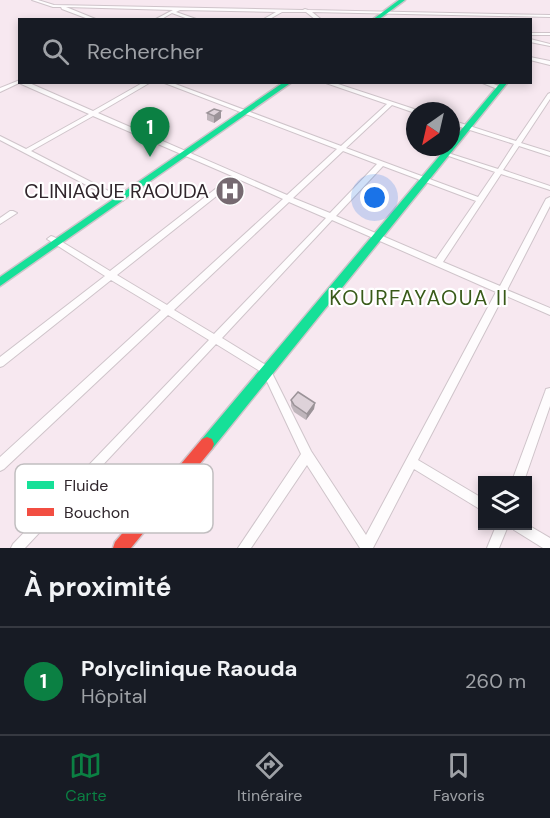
<!DOCTYPE html>
<html lang="fr">
<head>
<meta charset="utf-8">
<style>
  :root { --surface:#171b24; --page:#20242c; --text:#f1f3f6; --muted:#9ea1a6; --line:#363941; --accent:#0b8043 }
  body { margin:0; font-family:"DM Sans",sans-serif; background:var(--page); color:var(--text) }
  .controls { position:absolute; right:18px; bottom:18px; display:grid; overflow:hidden; border-radius:0px; box-shadow:0 3px 9px #0003 }
  .controls button { width:54px; height:54px; display:grid; place-items:center; padding:0; border:0; border-bottom:2px solid var(--line); background:var(--surface); color:var(--text); font:30px sans-serif }
  .compass { position:absolute; left:406px; top:102px; width:54px; height:54px; border-radius:50%; background:var(--surface); box-shadow:0 3px 9px #0003; rotate:214deg }
  .you { position:absolute; left:375px; top:198px; width:21px; height:21px; margin:-15px; border:4px solid #fff; border-radius:50%; background:#1a73e8; box-shadow:0 0 0 9px #1a73e833 }
  .badge { display:grid; place-items:center; width:39px; height:39px; border-radius:50%; background:var(--accent); color:#fff; font-size:20px; font-weight:700 }
  .pin { position:absolute; translate:-50% -50px; filter:drop-shadow(0 2px 3px #0008) }
  .pin::after { content:''; position:absolute; top:32px; width:21px; height:18px; background:inherit; clip-path:polygon(0 0,100% 0,50% 100%) }
  .list { margin:0; padding:0; list-style:none }
  h2 { display:flex; justify-content:space-between; align-items:center; height:78px; margin:0; padding:0 24px; font-size:26px }
  h2 small { font-size:20px; font-weight:400; color:var(--muted) }
  .list li { display:grid; grid-template-columns:39px 1fr auto; gap:18px; align-items:center; box-sizing:border-box; height:108px; padding:0 24px; border-top:2px solid var(--line) }
  .list b { display:block; font-size:22px; white-space:nowrap }
  .list p { margin:0; font-size:20px; white-space:nowrap; color:var(--muted) }
  .list em { font-size:20px; font-style:normal; color:var(--muted) }
  .icon { flex:none; width:33px; height:33px; fill:none; stroke:currentColor; stroke-width:2; stroke-linecap:round; stroke-linejoin:round }
  .map { position:relative; flex:none; width:550px; height:548px; overflow:hidden }
  .search { position:absolute; background:var(--surface); box-shadow:0 3px 9px #0003; left:18px; right:18px; top:18px; height:66px; display:flex; align-items:center; gap:15px; box-sizing:border-box; padding:0 21px; border-radius:0px; color:var(--muted); font-size:22px }
  .sheet { height:186px; background:var(--surface) }
  nav { display:flex; justify-content:space-around; align-items:center; box-sizing:border-box; height:84px; border-top:2px solid var(--line); background:var(--surface); font-size:16px; color:var(--muted) }
  nav a { display:grid; justify-items:center; gap:3px }
  nav .on { color:var(--accent) }
  .map>svg:first-child { display:block }
  .lines { fill:none; stroke-linecap:round; stroke-linejoin:round }
  .street-casing { stroke:#cfc4ca; stroke-width:2 }
  .fast-casing { stroke:#cfc4ca; stroke-width:3 }
  .jam-casing { stroke:#cfc4ca; stroke-width:3 }
  .street { fill:#fefcfd; fill-rule:evenodd }
  .fast { fill:#16e098; fill-rule:evenodd }
  .jam { fill:#f24e42; fill-rule:evenodd }
  .wall { fill:#bfb5bb }
  .shaded-wall { fill:#9b9398 }
  .building { fill:#ded2d9; stroke:#9b9398; stroke-width:1.5 }
  .labels { text-anchor:middle; dominant-baseline:central; stroke-width:4.5; stroke-linejoin:round; paint-order:stroke }
  .poi-label { font-size:20px; fill:#30262c; stroke:#fff; text-anchor:end }
  .neighbourhood-label { font-size:21px; letter-spacing:1.5px; fill:#395a19; stroke:#fff }
  .key { fill:#fff; stroke:#c1bec0; stroke-width:1.5 }
  .key-label { font-size:16px; fill:#30262c }
</style>
</head>
<body>
<div class="map">
<svg width="550" height="548" viewBox="0 0 550 548">
  <rect width="100%" height="100%" fill="#f7e8f0"/>
  <g class="lines">
    <g class="street-casing">
      <g id="street">
        <path d="M32 0H38L54 5 303 10 305 9 308 10 550 15V17L312 12 322 20H316L306 12H282L268 20H262L276 12 180 10 176 12 199 20H191L172 13 160 20H154L173 10 66 7 98 20H91L62 9 61 7H53Z"/>
        <rect x="530" y="33" width="20" height="2"/>
        <path d="M530 39 550 44V46L530 42Z"/>
        <path d="M530 57 550 61V65L530 60Z"/>
        <path d="M20 80V82H27L93 111 144 82H151L98 113 287 195 337 149 162 82H170L341 146 387 104 323 82H332L417 110 418 111H415V113L392 105 346 148 478 197 495 172 443 154 446 152 448 153 498 169 514 144 451 124V120L516 141 548 94 550 93V99L521 143 550 152V156L519 146 503 170 550 186V190L501 174 443 262 500 286 546 199 550 197V206L507 290 550 308V315L504 295 418 460 482 498V510L478 508 414 469 373 548H360L307 465 251 548H238L301 454 263 373 216 344 25 548H11L13 544 209 340 168 315 4 469 0 471V457L161 310 111 280 3 366 0 367V357L105 276 47 239 51 236 54 237 110 271 232 176 93 116 31 151 124 199 123 201H117L0 140V136L26 149 89 114 19 83 0 92V88ZM343 151 377 164 330 213 293 198ZM383 166 476 201 436 259 336 216ZM238 179 283 199 167 305 117 275ZM289 202 326 218 214 334 174 310ZM332 220 496 292 366 535 311 451 269 367 222 338Z"/>
        <path d="M480 82H489L503 88 500 90Z"/>
        <path d="M10 211H13L17 213 0 224V218Z"/>
        <path d="M550 388V406L524 481H512L545 392 546 389Z"/>
        <path d="M528 525 550 538V548H543L514 530 512 526Z"/>
        <path d="M496 526H508L499 548H487Z"/>
      </g>
    </g>
    <g class="fast-casing">
      <g id="fast">
        <path d="M399 0H405L378 20H372Z"/>
        <path d="M284 82H292L0 286V277Z"/>
        <path d="M501 82H508L212 449 207 451 202 449 200 444 202 439 447 147H451V142Z"/>
      </g>
    </g>
    <g class="jam-casing">
      <path id="jam" d="M207 437 212 439 214 444 212 449 131 548H113L115 542 202 439Z"/>
    </g>
    <use href="#street" class="street"/>
    <use href="#fast" class="fast"/>
    <use href="#jam" class="jam"/>
  </g>
  <g class="wall">
    <path d="M221 111V118L214 123 207 120V113Z"/>
    <path d="M235 181V184L239 192 234 197 225 192 224 185Z"/>
    <path d="M291 400 315 403 314 409 306 420 294 412 291 406Z"/>
  </g>
  <g class="shaded-wall">
    <path d="M221 111V118L214 123V116Z"/>
    <path d="M239 185V192L234 197V190Z"/>
    <path d="M315 403 314 409 306 420 307 414Z"/>
  </g>
  <g class="building">
    <path d="M214 109 221 111 214 116 207 113Z"/>
    <path d="M231 180 235 181 233 183 239 185 234 190 224 185Z"/>
    <path d="M298 392 315 403 307 414 294 405 291 400Z"/>
  </g>
  <defs>
    <g id="hospital-disc" transform="scale(1.5)"><circle r="9.5" fill="#766a71" stroke="#fff"/><path d="M-5-5h3v3.5h4V-5h3V5h-3V1.5h-4V5h-3Z" fill="#fff"/></g>
  </defs>
  <g fill-rule="evenodd">
    <use href="#hospital-disc" x="230" y="191"/>
  </g>
  <g class="labels">
    <g class="poi-label">
      <text x="209" y="191">CLINIAQUE RAOUDA</text>
    </g>
    <g class="neighbourhood-label">
      <text x="419" y="298">KOURFAYAOUA II</text>
    </g>
  </g>
  <rect x="15" y="464" width="198" height="69" rx="9" class="key"/>
  <rect x="27" y="481" width="27" height="8" fill="#16e098"/>
  <rect x="27" y="508" width="27" height="8" fill="#f24e42"/>
  <g class="key-label">
    <text x="64" y="491">Fluide</text>
    <text x="64" y="518">Bouchon</text>
  </g>
</svg>
<div class="controls">
<button><svg class="icon" aria-label="layers" viewBox="0 0 24 24"><path d="M12 4l9 5-9 5-9-5zM3 14l9 5 9-5"/></svg></button>
</div>
<svg class="compass" viewBox="-18 -18 36 36"><path d="M0-13l5 13h-10z" fill="#e53935"/><path d="M0 13l5-13h-10z" fill="#9ea1a6"/></svg>
<div class="you"></div>
<div class="pin badge" style="left:150px;top:157px">1</div>
<div class="search"><svg class="icon" aria-label="search" viewBox="0 0 24 24"><circle cx="10" cy="10" r="6"/><path d="M15 15l6 6"/></svg>Rechercher</div>
</div>
<section class="sheet">
<h2>À proximité<small></small></h2>
<ul class="list">
<li><span class="badge">1</span><div><b>Polyclinique Raouda</b><p>Hôpital</p></div><em>260 m</em></li>
</ul>
</section>
<nav>
<a class="on"><svg class="icon" aria-label="map" viewBox="0 0 24 24"><path d="M3 6l6-2 6 2 6-2v14l-6 2-6-2-6 2zM9 4v14M15 6v14"/></svg>Carte</a>
<a><svg class="icon" aria-label="directions" viewBox="0 0 24 24"><path d="M12 3l9 9-9 9-9-9zM9 14v-3h6M13 9l2 2-2 2"/></svg>Itinéraire</a>
<a><svg class="icon" aria-label="saved" viewBox="0 0 24 24"><path d="M7 4h10v16l-5-4-5 4z"/></svg>Favoris</a>
</nav>
</body>
</html>
